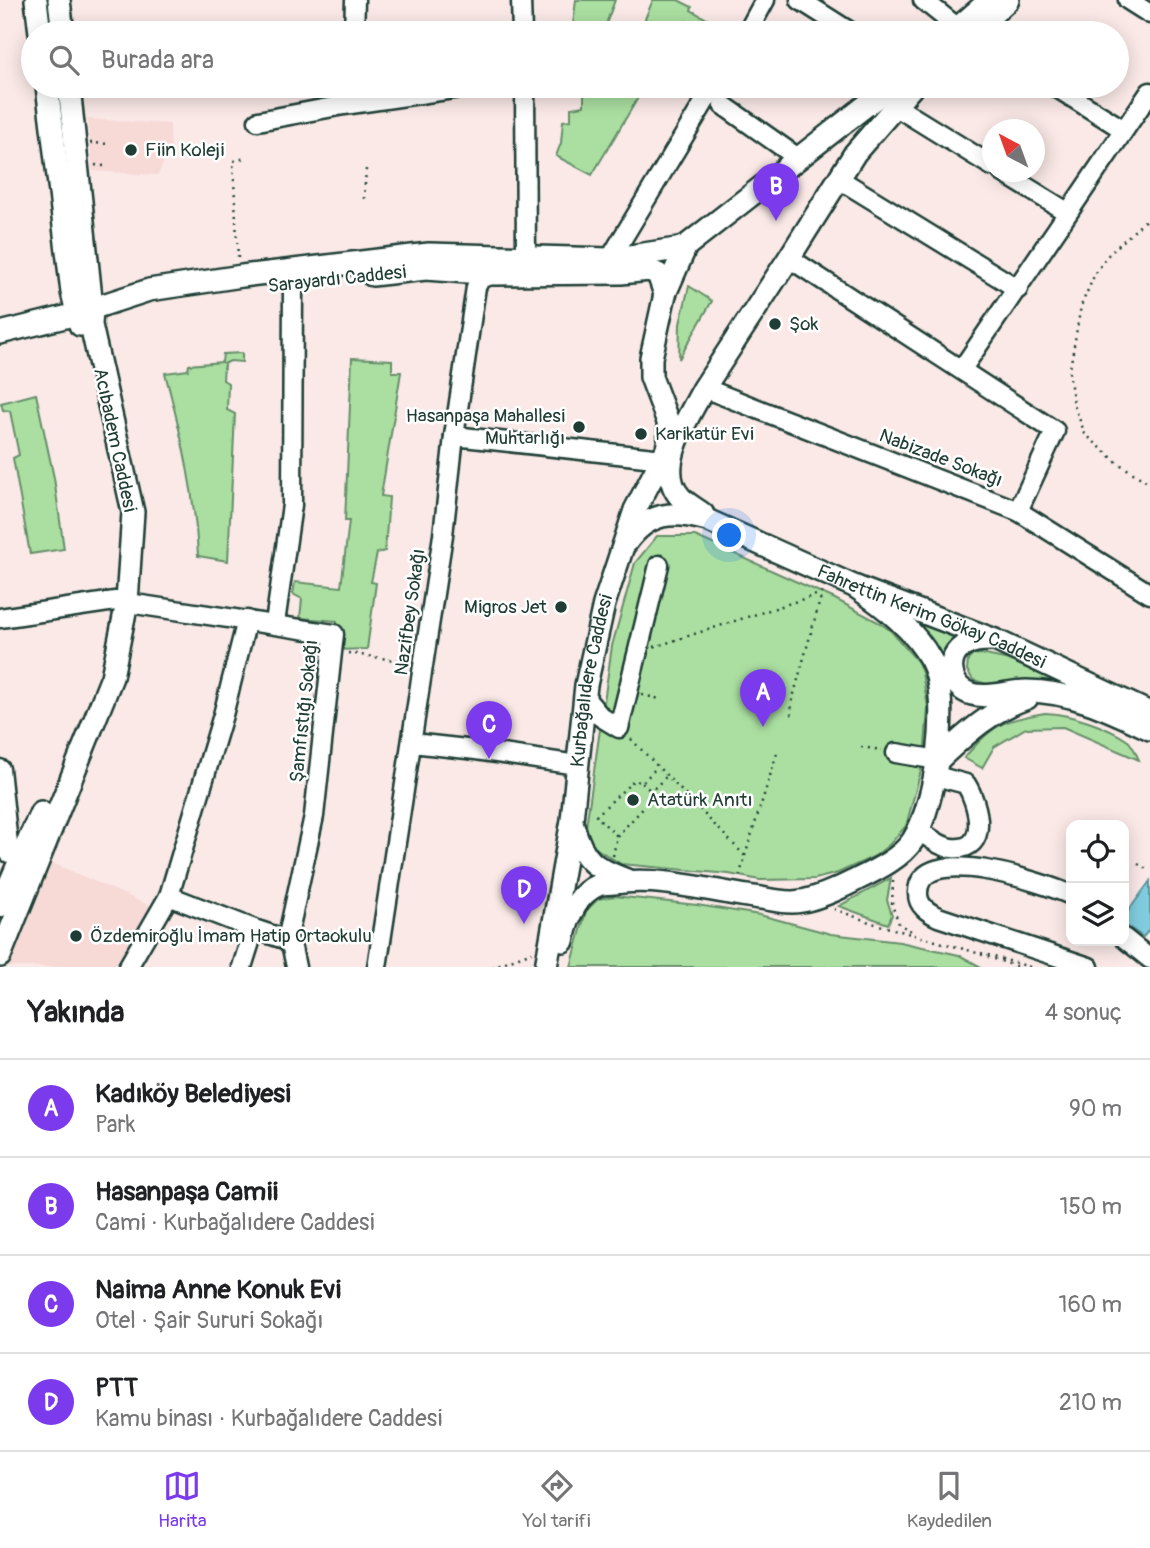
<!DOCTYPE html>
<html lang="tr">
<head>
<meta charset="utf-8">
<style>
  :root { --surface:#fff; --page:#f6f6f6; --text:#202124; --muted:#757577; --line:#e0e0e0; --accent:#7c3aed }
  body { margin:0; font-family:Pangolin,sans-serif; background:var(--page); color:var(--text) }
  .controls { position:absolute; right:21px; bottom:21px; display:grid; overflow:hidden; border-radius:14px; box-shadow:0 4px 18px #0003 }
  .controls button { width:63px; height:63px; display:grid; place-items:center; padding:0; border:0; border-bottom:2px solid var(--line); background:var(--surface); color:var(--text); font:35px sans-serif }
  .compass { position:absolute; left:982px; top:119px; width:63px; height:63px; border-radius:50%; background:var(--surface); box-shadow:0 4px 18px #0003; rotate:319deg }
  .you { position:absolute; left:730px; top:536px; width:24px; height:24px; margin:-18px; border:5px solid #fff; border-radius:50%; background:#1a73e8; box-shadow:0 0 0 10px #1a73e833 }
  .badge { display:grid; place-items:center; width:46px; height:46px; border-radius:50%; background:var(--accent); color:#fff; font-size:23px; font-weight:700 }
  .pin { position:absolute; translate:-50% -58px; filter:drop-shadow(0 2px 4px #0008) }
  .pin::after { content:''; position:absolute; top:37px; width:24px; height:21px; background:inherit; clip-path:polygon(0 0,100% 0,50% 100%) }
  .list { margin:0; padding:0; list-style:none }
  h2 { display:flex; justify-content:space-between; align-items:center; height:91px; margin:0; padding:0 28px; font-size:30px }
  h2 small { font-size:23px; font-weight:400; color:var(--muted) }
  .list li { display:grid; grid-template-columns:46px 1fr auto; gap:21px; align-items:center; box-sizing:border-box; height:98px; padding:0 28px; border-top:2px solid var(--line) }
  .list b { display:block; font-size:26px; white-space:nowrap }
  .list p { margin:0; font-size:23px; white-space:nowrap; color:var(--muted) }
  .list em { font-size:23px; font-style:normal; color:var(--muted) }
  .icon { flex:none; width:38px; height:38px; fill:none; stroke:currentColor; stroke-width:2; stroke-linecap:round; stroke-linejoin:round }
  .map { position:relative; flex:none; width:1150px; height:967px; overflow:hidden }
  .search { position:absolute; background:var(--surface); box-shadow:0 4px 18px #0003; left:21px; right:21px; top:21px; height:77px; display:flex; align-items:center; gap:18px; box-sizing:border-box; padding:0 24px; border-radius:38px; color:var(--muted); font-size:26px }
  .sheet { height:483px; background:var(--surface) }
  nav { display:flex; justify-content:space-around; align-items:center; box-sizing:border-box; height:98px; border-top:2px solid var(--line); background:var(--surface); font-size:19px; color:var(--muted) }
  nav a { display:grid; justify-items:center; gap:4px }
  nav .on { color:var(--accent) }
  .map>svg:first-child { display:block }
  .built { fill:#f7d9d6 }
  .green { fill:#abdfa1; stroke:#658e6a; stroke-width:2 }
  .water { fill:#80cddf; stroke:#59939b; stroke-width:2 }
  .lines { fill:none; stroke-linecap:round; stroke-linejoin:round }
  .minor-casing { stroke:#1f3d34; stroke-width:23 }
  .major-casing { stroke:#1f3d34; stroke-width:26 }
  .path { stroke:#1f3d34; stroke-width:2.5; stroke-dasharray:2 5; stroke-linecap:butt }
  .minor { stroke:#fff; stroke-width:18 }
  .major { stroke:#fff; stroke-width:21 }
  .poi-dot { fill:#1f3d34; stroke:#fff; stroke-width:2.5 }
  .labels { text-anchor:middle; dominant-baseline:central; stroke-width:5; stroke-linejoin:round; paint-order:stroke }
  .poi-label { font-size:19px; fill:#1f3d34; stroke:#fff; text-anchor:start }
  .street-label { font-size:19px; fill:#1f3d34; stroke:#fff }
</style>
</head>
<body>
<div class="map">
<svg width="1150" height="967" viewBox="0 0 1150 967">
  <rect width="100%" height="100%" fill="#fae9e7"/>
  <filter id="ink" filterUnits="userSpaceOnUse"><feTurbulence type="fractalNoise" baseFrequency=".0143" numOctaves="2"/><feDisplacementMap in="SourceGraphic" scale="14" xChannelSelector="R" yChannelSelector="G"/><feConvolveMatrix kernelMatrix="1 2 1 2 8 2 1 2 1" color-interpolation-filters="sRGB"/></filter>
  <g filter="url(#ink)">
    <g class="built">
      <path d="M87 119 170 124 171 158 165 159 158 175 93 171Z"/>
      <path d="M50 862 151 906 114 967H5Z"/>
    </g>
    <g class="green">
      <path d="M576 0H615L606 24 636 33H572Z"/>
      <path d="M653 0H678L692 7 691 10 712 22 706 33 686 21 678 33H639Z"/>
      <path d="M584 86H645L592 175 556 156 561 143 563 121 571 120V108L584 106Z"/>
      <path d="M689 286 712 301 679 359 680 324Z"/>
      <path d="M242 353V362L230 361 224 364 223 380 228 383 227 410 235 414 228 561 198 556C195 493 181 433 165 373L188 370 189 365 222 362 223 354Z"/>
      <path d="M352 358 392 360V372H401L381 496 389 497 385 551 377 553 371 582 376 583 367 649 336 650 337 621 300 618 302 599 293 594 295 582 341 587 349 521H345Z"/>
      <path d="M36 394 54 478 64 549 30 554 13 458 19 455 10 411 3 410 1 403Z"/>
      <path d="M657 536H695L835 599 880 623 891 631 918 662 922 673 928 707 924 759 906 826 890 844 875 856 838 873 815 879 760 880 729 874 621 864 597 849 589 840 586 827 612 646 635 563Z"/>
      <path d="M908 612 964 634 946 666 936 647Z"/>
      <path d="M981 654 1009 660 1067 685 1014 680 987 684 973 680 967 670 968 660 973 655Z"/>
      <path d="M1045 713C1070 714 1106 726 1128 741 1133 745 1136 754 1139 760L1063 727 1026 728 994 747 982 768 964 758C993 724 1001 721 1045 713Z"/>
      <path d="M891 878 887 900 892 915 888 924 839 906Z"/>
      <path d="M614 896 697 905 760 915 831 934 900 942 959 955 981 967H571L586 911 598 899Z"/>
    </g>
    <path class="water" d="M1150 881V929L1143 937 1124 924V917Z"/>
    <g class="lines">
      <g class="minor-casing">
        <g id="minor">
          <path d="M521 0 522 33"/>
          <path d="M800 0 852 33"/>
          <path d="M923 0 958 28"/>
          <path d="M1128 0 1150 14"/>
          <path d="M354 33 355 0"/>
          <path d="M747 33 765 0"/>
          <path d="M525 86 526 258"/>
          <path d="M1054 86 1124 130"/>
          <path d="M723 105 798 158"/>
          <path d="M895 106 992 166"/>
          <path d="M258 121 344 105 474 86"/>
          <path d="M1002 172 1067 212"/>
          <path d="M839 179 1018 289"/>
          <path d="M789 258 1055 431 1018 511"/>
          <path d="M610 259 714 86"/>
          <path d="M962 369 1150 92"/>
          <path d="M704 388 1018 511 1150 594"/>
          <path d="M454 436 663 459"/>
          <path d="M0 618 115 601 334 634 314 816 287 940 292 948 296 967"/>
          <path d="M275 623 292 505 293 283"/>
          <path d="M585 698 601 717 619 728 659 565"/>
          <path d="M412 743 476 750 577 765"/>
          <path d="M896 753 938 760"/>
          <path d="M0 769 9 853"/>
          <path d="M918 831C929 836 939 847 952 848 991 852 978 803 966 784L936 776"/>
          <path d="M1071 895C1047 884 916 839 918 894 918 906 928 912 938 917L1089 967"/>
          <path d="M169 896 254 929 287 940"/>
          <path d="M1124 938 1150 959"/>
          <path d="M128 967 169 896 223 715 247 620"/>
          <path d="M242 967 254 929"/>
          <path d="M377 967 443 535 454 436 476 287 481 278 495 274"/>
        </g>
      </g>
      <g class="major-casing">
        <g id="major">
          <path d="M36 0 40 33"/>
          <path d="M59 0 63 33"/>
          <path d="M984 22 1008 0"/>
          <path d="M952 33 990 0"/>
          <path d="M47 86 72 292 80 325"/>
          <path d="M372 275 426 269 495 274 621 273 649 270 658 274 665 294"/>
          <path d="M0 333 69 316 149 290 242 276 429 254 610 259 677 249 686 246 891 86"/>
          <path d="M703 514C696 509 687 504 681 498 653 469 689 416 704 388L789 258 855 153 913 86"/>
          <path id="s1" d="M626 543C648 512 673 510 707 520L856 587 995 640 1150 713"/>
          <path d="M993 640C981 640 972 640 962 647 944 660 951 689 972 694 988 699 1009 691 1026 691 1071 691 1110 710 1150 729"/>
          <path d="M938 760C965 735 991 710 1027 698"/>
          <path d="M573 825C583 861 594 868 627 880"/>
          <path d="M0 906 41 812"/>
          <path d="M563 941C567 920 576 894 598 885 602 883 609 884 614 883 662 876 713 892 761 898 771 900 782 902 792 902 811 902 836 890 852 882 872 872 901 859 913 840 936 804 952 699 931 660 914 629 885 607 856 587"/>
          <path d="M0 956 112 677 127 602 133 512 91 325 92 308 69 86"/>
          <path id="s2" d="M546 967 572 820 586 685 604 604 635 510 667 449 669 437 668 422 651 377V358L665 294 686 246"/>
        </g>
      </g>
      <g class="path">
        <path d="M90 143 111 144"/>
        <path d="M95 165 105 166"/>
        <path d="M364 199 366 169"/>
        <path d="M1150 216 1106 257 1094 276 1081 306 1069 374 1074 405 1085 434 1118 463 1150 484"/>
        <path d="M238 258 233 161 246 158"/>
        <path d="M654 647 822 593 792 701 791 717"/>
        <path d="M348 653 407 662"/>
        <path d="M642 695 660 699"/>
        <path d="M631 739 745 856 739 878"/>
        <path d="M861 747 882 750"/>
        <path d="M642 783 651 791"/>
        <path d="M617 836 652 799 651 791 667 776"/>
        <path d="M613 856 617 836 596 816 634 780 642 783 657 767"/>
        <path d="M745 856 778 750"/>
        <path d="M1138 864 1150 871"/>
        <path d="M893 881 892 905 899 924 915 933"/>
        <path d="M834 909 872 923 971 951 1018 967"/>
        <path d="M981 953 1030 967"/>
        <path d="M492 967 532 952"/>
      </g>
      <use href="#minor" class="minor"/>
      <use href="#major" class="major"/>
    </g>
  </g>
  <g class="poi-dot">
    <circle cx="131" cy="150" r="7"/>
    <circle cx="775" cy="324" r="7"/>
    <circle cx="579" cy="427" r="7"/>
    <circle cx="641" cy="434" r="7"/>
    <circle cx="561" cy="607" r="7"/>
    <circle cx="633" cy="800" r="7"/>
    <circle cx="76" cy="936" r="7"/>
  </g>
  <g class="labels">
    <g class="poi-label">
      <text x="145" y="150">Fiin Koleji</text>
      <text x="789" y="324">Şok</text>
      <text x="565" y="416" text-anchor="end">Hasanpaşa Mahallesi<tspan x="565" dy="22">Muhtarlığı</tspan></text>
      <text x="655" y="434">Karikatür Evi</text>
      <text x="547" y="607" text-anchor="end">Migros Jet</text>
      <text x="647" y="800">Atatürk Anıtı</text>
      <text x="90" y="936">Özdemiroğlu İmam Hatip Ortaokulu</text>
    </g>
    <g class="street-label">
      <text transform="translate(337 279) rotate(-6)">Sarayardı Caddesi</text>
      <text transform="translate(115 440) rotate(78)">Acıbadem Caddesi</text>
      <text transform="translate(941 458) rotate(21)">Nabizade Sokağı</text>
      <text transform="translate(410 612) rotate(-82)">Nazifbey Sokağı</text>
      <text stroke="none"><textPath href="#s1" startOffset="336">Fahrettin Kerim Gökay Caddesi</textPath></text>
      <text stroke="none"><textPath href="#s2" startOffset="290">Kurbağalıdere Caddesi</textPath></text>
      <text transform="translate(304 711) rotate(-84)">Şamfıstığı Sokağı</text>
    </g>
  </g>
</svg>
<div class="controls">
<button><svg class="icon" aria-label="locate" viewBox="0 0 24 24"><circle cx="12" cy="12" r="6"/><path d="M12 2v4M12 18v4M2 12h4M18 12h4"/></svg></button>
<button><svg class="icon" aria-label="layers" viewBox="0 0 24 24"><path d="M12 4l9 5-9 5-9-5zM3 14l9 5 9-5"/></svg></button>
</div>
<svg class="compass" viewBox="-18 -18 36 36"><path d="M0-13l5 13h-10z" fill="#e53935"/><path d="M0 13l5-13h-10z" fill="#757577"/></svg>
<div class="you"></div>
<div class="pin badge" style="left:763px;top:727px">A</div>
<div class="pin badge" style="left:776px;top:221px">B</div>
<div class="pin badge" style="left:489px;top:759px">C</div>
<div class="pin badge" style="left:524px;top:924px">D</div>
<div class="search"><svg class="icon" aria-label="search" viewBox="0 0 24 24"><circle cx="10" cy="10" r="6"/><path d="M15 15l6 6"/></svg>Burada ara</div>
</div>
<section class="sheet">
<h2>Yakında<small>4 sonuç</small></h2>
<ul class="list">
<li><span class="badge">A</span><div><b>Kadıköy Belediyesi</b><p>Park</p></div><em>90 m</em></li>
<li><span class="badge">B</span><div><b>Hasanpaşa Camii</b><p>Cami · Kurbağalıdere Caddesi</p></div><em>150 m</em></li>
<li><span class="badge">C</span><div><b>Naima Anne Konuk Evi</b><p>Otel · Şair Sururi Sokağı</p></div><em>160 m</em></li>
<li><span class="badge">D</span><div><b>PTT</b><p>Kamu binası · Kurbağalıdere Caddesi</p></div><em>210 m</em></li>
</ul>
</section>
<nav>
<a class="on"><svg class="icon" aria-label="map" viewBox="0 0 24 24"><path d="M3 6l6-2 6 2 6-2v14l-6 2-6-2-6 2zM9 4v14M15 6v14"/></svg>Harita</a>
<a><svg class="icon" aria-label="directions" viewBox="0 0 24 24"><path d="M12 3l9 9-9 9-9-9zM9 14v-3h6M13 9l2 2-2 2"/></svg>Yol tarifi</a>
<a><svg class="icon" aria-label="saved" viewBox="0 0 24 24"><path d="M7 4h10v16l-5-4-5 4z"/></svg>Kaydedilen</a>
</nav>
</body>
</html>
